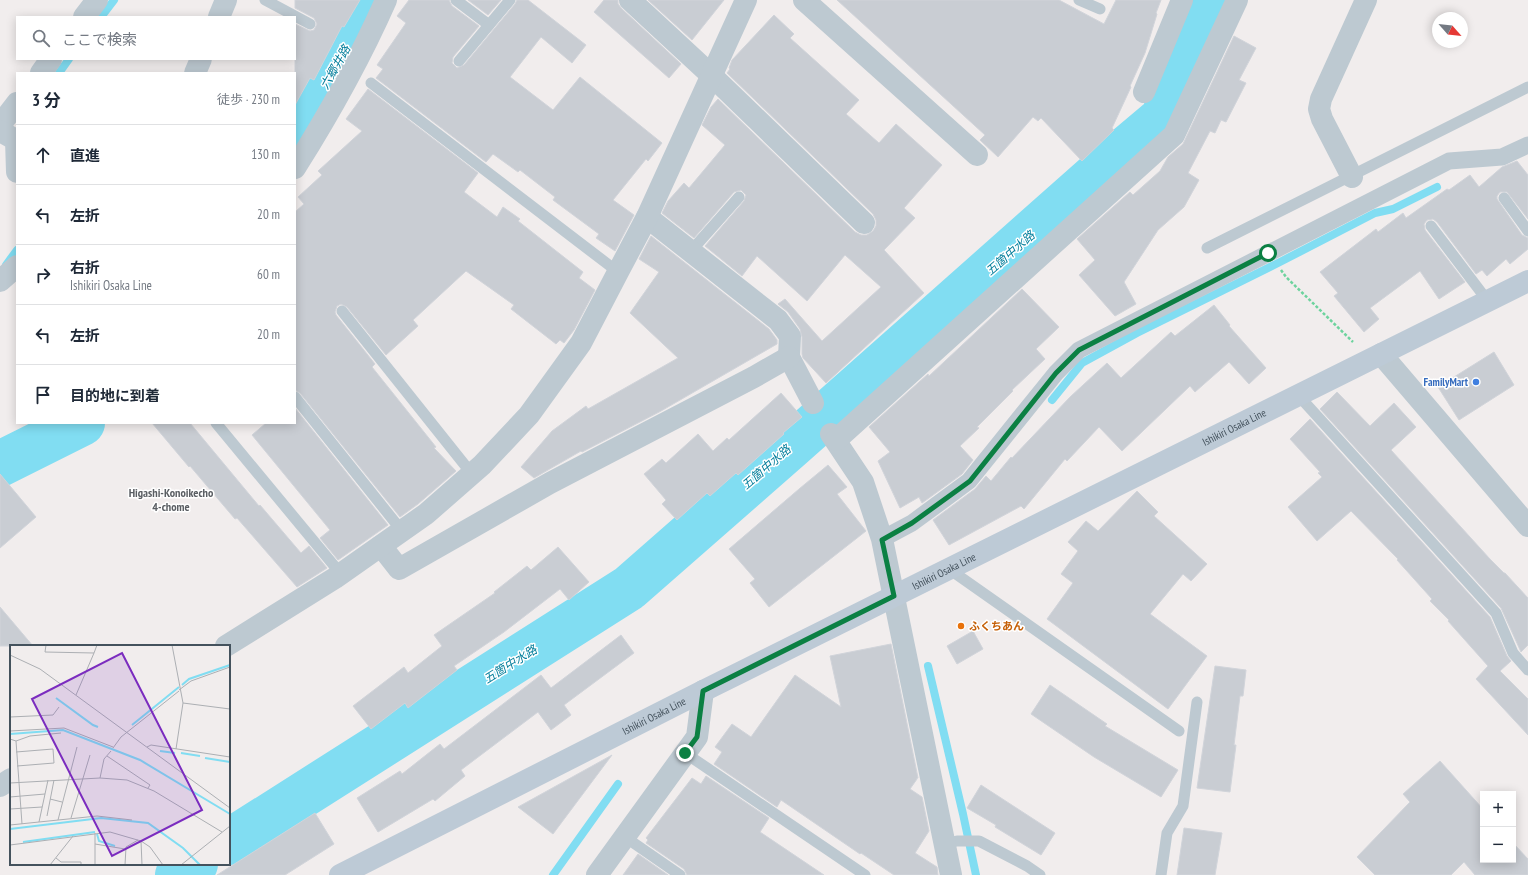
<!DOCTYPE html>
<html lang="ja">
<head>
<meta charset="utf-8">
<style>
  :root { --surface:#fff; --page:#f6f6f7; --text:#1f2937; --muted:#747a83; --line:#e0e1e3 }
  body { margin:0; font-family:"PT Sans Narrow","Noto Sans JP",sans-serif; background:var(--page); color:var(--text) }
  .controls { position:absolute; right:12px; bottom:12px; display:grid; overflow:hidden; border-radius:0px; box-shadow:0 2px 10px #0003 }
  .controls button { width:36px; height:36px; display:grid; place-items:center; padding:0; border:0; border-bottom:1px solid var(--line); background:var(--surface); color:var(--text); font:20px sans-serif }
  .compass { position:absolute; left:1432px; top:12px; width:36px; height:36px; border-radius:50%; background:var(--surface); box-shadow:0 2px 10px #0003; rotate:117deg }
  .stop { position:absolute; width:12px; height:12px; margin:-9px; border:3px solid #0b8043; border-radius:50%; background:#fff }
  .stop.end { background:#0b8043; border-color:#fff; box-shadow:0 1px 4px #0008 }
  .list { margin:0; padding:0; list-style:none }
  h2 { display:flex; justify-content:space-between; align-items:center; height:52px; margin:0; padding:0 16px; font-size:17px }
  h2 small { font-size:13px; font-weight:400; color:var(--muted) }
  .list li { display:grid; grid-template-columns:26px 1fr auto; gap:12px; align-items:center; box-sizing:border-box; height:60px; padding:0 16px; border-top:1px solid var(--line) }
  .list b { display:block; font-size:15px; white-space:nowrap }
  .list p { margin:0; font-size:13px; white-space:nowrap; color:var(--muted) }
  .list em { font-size:13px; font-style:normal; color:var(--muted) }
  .icon { flex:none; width:22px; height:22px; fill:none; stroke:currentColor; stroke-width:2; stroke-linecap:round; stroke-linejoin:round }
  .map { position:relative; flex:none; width:1528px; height:875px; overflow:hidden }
  .search { position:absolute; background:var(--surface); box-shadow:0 2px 10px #0003; left:16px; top:16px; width:280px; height:44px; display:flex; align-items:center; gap:10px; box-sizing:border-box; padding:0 14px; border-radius:0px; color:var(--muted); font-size:15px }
  .panel { position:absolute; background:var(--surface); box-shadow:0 2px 10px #0003; left:16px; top:72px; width:280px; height:352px; border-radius:0px }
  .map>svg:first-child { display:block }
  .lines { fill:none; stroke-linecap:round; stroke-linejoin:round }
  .stream { stroke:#81ddf2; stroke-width:8 }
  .river { stroke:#81ddf2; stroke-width:46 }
  .building { fill:#c9cdd3; stroke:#d1d4da }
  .path { stroke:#6dd39e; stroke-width:2.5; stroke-dasharray:3 2; stroke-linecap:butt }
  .service { stroke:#bdc9d1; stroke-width:11 }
  .pedestrian { stroke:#bdc9d1; stroke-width:17 }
  .minor { stroke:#bdc9d1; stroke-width:22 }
  .secondary { stroke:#bdcad6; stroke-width:22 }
  .route { stroke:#0b8043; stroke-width:5 }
  .shop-dot { fill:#3f7fe0; stroke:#fff; stroke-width:1.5 }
  .food-dot { fill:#e8710a; stroke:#fff; stroke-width:1.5 }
  .labels { text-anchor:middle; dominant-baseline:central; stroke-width:3; stroke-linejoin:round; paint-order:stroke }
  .shop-label { font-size:11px; font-weight:bold; fill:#366cbe; stroke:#fff; text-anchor:end }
  .street-label { font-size:11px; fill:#44525d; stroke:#fff }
  .food-label { font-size:11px; font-weight:bold; fill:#c56008; stroke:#fff; text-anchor:start }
  .water-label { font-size:12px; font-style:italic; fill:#037e9b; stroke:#fff }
  .neighbourhood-label { font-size:12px; font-weight:bold; fill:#5a5e63; stroke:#fff }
  .inset-river { fill:none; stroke:#81ddf2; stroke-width:2 }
  .inset-road { fill:none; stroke:#acafb3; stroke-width:1 }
  .view { fill:#7b2cbf; fill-opacity:0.15; stroke:#7b2cbf; stroke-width:2 }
  .inset-edge { fill:none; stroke:#44525d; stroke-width:2 }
</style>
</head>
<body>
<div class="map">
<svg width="1528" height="875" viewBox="0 0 1528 875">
  <rect width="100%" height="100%" fill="#f1eded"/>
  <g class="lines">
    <g class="stream">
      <path d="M101 17 114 0"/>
      <path d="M59 73 69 59"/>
      <path d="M6 265 17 250"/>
      <path d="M1052 400 1082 363 1137 333 1280 262 1375 213 1393 209 1437 187"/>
      <path d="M928 666 963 814 976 875"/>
      <path d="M553 875 618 784"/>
    </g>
    <g class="river">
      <path d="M295 130 338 66 368 0"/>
      <path d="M0 464 82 423"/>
      <path d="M229 842 629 588 791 446 1125 150 1163 118 1213 0"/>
      <path d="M178 875 195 864"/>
    </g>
  </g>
  <g class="building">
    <path d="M295 0H360L344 27 342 26 314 80 310 78 295 105V24L310 31 314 30 317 24 314 18 295 8Z"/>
    <path d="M409 0H449L452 6 479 26 453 57 452 63 457 68 464 65 515 4 517 0H528L586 45 572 63 541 37 510 77 553 110 580 77 662 143 648 161 646 159 613 200 634 215 615 251 596 238 599 234 553 200 555 197 520 170 518 172 493 154 486 162 376 78 383 69 377 65 406 23 397 16Z"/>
    <path d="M468 0H501L488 15Z"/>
    <path d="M604 0H618V4L622 9 681 64 669 78 594 12Z"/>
    <path d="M648 0H724L692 40Z"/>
    <path d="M837 0H1059L1104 24 1116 0H1161L1156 13 1157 14 1145 53 1130 86 1131 87 1112 128 1114 130 1082 161 1041 118 1038 121 1033 117 998 157 980 140 985 135Z"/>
    <path d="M774 15 794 34 790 38 859 100 846 114 879 143 896 124 942 165 904 208 915 218 884 250 924 293 826 383 803 358 802 354V337L800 329 788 312 778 304 785 299 822 341 881 287 845 255 807 301 757 256 742 276 705 246 744 201 746 195 741 190 734 192 694 238 662 213 668 201 684 183 689 188 725 145 702 125 711 107 718 99 855 232 861 235H867L873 231 876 226V220L873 214 727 73 730 69 729 68 732 60Z"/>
    <path d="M1234 36 1256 48 1239 80 1246 83 1226 122 1221 120 1215 133 1210 131 1188 173 1199 180 1184 207 1158 230 1124 282 1136 304 1115 316 1079 275 1095 260 1077 239 1130 192 1133 195 1160 171 1168 157 1183 144Z"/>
    <path d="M368 89 478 173 464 192 497 217 503 207 520 219 518 221 583 272 579 278 595 290 574 330 564 343 560 340 556 344 511 309 514 305 466 271 413 320 418 326 386 355 347 307 341 304 337 306 335 312 336 315 375 364 372 367 436 447 434 448 456 471 418 504 400 517 300 393 295 390V212L304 204 298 197 322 175 318 171 362 131 346 119Z"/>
    <path d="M1517 161 1528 175V219L1507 192H1500L1497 196V199L1522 235 1528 238V249L1510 264 1506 259 1487 276 1482 270 1476 274 1437 222 1433 219 1427 220 1424 224 1425 230 1465 282 1439 299 1420 271 1370 308 1379 319 1364 332 1334 296 1338 293 1320 272 1376 229 1378 232 1403 213 1406 218 1447 189 1449 190 1470 175 1479 187 1502 167Z"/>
    <path d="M651 236 769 329 777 340V344L661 411 582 452 581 451 534 478 521 467 552 431 586 406 588 409 678 358 630 313 659 272 639 259Z"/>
    <path d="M1022 289 1059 327 1036 349 1045 359 1012 390 1013 391 977 427 979 428 960 446 973 460 962 474 922 503 919 497 900 508 878 461 890 452 869 427 928 374 929 376Z"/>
    <path d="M1214 305 1230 325 1229 326 1266 368 1249 384 1229 362 1195 392 1190 386 1122 451 1099 427 1067 461 1065 459 1024 509 1021 506 949 545 933 520 975 489 986 476 991 481 1011 457 1012 458 1070 397 1107 363 1121 378 1171 332 1175 336Z"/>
    <path d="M1494 352 1514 385 1459 420 1438 387Z"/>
    <path d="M1337 392 1370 426 1394 403 1416 427 1391 450 1490 559 1504 573H1505L1528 598V645L1521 652 1501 608 1320 409Z"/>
    <path d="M781 393 802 417 783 433 784 434 738 475 736 473 710 496 707 493 677 520 662 504 666 500 644 474 662 459 666 463 698 434 713 451 727 438 729 440Z"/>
    <path d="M295 408 388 525 338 560 320 538 330 530 252 435 266 423H295Z"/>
    <path d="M1310 419 1490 617 1507 656 1511 661 1500 671 1528 699V735L1476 679 1488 666 1448 621 1449 620 1430 601 1432 599 1397 560 1398 559 1351 511 1317 541 1288 507 1322 477 1318 473 1320 472 1290 439Z"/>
    <path d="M152 423H190L259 506 260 505 301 553 309 546 327 568 297 587 237 518 235 519 190 466 189 467Z"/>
    <path d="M828 465 847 487 837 494 866 531 769 607 750 583 755 579 729 549 799 489Z"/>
    <path d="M0 474 36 517 0 548Z"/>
    <path d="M1137 491 1158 512 1154 516 1207 564 1191 581 1183 574 1150 614 1207 656 1168 709 1047 619 1073 583 1061 574 1078 551 1068 542 1086 521 1098 531Z"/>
    <path d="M558 547 589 582 569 600 560 589 504 632 454 666 457 670 408 708 405 703 371 729 353 706 404 667 408 673 442 646 434 635 495 593 494 592 527 566 531 570Z"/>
    <path d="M0 607 33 646H0Z"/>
    <path d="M973 631 983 649 957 664 947 646Z"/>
    <path d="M621 635 634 653 564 705 571 715 551 730 538 712 461 770 465 776 435 801 433 799 378 832 357 798 400 771 402 774 440 744 444 749 541 675 551 688Z"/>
    <path d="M891 644 918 778H917V779L910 789 922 797 929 831 915 853 937 867 938 875H894L861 853 860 854 781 800 777 807 714 764 722 752 715 747 732 724 751 737 795 675 841 707 830 656Z"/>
    <path d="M1215 666 1246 670 1243 696H1240L1234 745H1236L1230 792 1197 788Z"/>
    <path d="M1050 685 1107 724 1105 726 1178 770 1161 797 1094 757 1031 714Z"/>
    <path d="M612 755 553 834 518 807Z"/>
    <path d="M1440 761 1483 809V860H1513V843L1528 859V875H1475L1464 862 1451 875H1375L1357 857 1410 802 1403 794Z"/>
    <path d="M706 776 769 818 760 832 824 875H687L684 869 646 843 648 840 646 838 692 778 701 784Z"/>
    <path d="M981 785 1055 833 1041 855 995 827 996 825 967 808Z"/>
    <path d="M315 813 334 844 285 875H217Z"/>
    <path d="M1184 828 1222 833 1215 875H1177Z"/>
    <path d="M638 854 668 875H623Z"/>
  </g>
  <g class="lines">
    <path class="path" d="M1281 270 1286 277 1353 342"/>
    <g class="service">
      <path d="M265 0 310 24"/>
      <path d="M456 0 489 25"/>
      <path d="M1079 0 1100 9"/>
      <path d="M459 61 510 0"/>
      <path d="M371 83 618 272"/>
      <path d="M1504 198 1528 231"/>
      <path d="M1431 226 1487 300"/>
      <path d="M1207 248 1528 87"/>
      <path d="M691 251 739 197"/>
      <path d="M342 311 472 474"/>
      <path d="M1298 395 1496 613 1513 653 1528 670"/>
      <path d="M295 397 402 531"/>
      <path d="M216 423 341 574"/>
      <path d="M949 569 1179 731"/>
      <path d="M685 753 865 875"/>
      <path d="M625 837 680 875"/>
      <path d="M944 844 957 841H979L1027 866 1040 875"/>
      <path d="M1161 875 1167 833 1183 806 1197 702"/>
    </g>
    <path class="pedestrian" d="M882 539 912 523 969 481 1056 373 1079 350 1449 161 1502 157 1528 145"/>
    <g class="minor">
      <path d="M630 0 711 75 864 223"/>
      <path d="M804 0 977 155"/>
      <path d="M84 17 97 0"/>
      <path d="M219 17 226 0"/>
      <path d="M41 73 51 59"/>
      <path d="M195 73 201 59"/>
      <path d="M1144 92 1182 0"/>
      <path d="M0 125 17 103"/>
      <path d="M0 131 16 140 17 172"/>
      <path d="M295 168C329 114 360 59 386 0"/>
      <path d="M1352 177 1322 119 1319 109 1321 99 1366 0"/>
      <path d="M647 217 778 320 790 336 789 357 813 403"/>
      <path d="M0 281 17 266"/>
      <path d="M1381 354 1528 526"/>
      <path d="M831 434 863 482 882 539 951 875"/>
      <path d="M836 440 1174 135 1237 0"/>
      <path d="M381 546 399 569 550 483 754 377 789 357"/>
      <path d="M226 646 335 578 426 514 482 465 529 415 581 343 618 272 647 217 746 0"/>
      <path d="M0 786 11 779"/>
      <path d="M597 875 697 737 703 691"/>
    </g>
    <path class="secondary" id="s1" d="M340 875 703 691 1528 281"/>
  </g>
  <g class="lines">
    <path class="route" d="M685 753 697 737 703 691 894 596 882 540 912 523 970 481 1056 373 1079 350 1268 253"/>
  </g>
  <circle class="shop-dot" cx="1476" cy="382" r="4"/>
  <circle class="food-dot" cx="961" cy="626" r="4"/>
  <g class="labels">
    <g class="shop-label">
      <text x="1468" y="382">FamilyMart</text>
    </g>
    <g class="street-label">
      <text stroke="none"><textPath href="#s1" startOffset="1000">Ishikiri Osaka Line</textPath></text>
      <text stroke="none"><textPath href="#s1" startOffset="676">Ishikiri Osaka Line</textPath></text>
      <text stroke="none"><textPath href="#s1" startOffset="352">Ishikiri Osaka Line</textPath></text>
    </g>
    <g class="food-label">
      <text x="969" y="626">ふくちあん</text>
    </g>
    <g class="water-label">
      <text transform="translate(335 67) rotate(-61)">六郷井路</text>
      <text transform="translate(1010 253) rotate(-41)">五箇中水路</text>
      <text transform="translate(766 467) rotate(-41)">五箇中水路</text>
      <text transform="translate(510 664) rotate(-32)">五箇中水路</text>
    </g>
    <g class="neighbourhood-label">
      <text x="171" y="492">Higashi-Konoikecho<tspan x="171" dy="14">4-chome</tspan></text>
    </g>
  </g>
  <g transform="translate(10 645)">
    <rect width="220" height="220" fill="#f1eded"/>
    <path class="inset-river" d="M172 40 179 34 220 20M46 53 83 80 88 82M122 80 169 42M0 89 53 85 130 115 220 169M150 106 165 108M171 108 190 111M195 113 220 117M0 184 91 173 138 178 173 203 190 220M87 189 89 196 105 201M13 197 85 187"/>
    <path class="inset-road" d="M36 0 35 7 84 8 87 0M162 0 173 58 220 64M0 10 30 24 220 163M169 45 181 36 220 22M66 50 84 8M0 72 43 70 49 62M0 86 54 83 103 102M0 94 6 96 20 91 51 88M6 96 12 179M137 102 141 100 220 112M103 103 111 92 169 46M166 104 173 58M6 107 43 104 44 118 7 121M97 111 140 140 138 143M90 133 94 114 101 106M0 138 90 133 117 135 144 146 212 187M0 152 35 149M40 154 52 157M0 164 32 162M37 171 44 135M61 173 80 110M48 175 67 102M29 177 87 171 122 175M0 180 29 177 38 135M131 196 132 220M85 199 115 204M0 200 100 187 131 196 140 202 153 220M46 213 51 217H71V220M40 220 63 191M85 220V188M115 220 116 202 128 195M171 220 220 181"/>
    <path class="view" d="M112 8 192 165 102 211 22 54Z"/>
    <rect width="220" height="220" class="inset-edge"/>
  </g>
</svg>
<div class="controls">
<button>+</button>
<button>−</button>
</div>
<svg class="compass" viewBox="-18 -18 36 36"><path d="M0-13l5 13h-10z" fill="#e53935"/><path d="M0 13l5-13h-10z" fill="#747a83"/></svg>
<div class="stop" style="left:1268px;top:253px"></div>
<div class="stop end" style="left:685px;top:753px"></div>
<div class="search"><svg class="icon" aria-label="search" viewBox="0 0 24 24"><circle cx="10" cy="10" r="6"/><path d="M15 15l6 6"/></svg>ここで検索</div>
<section class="panel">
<h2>3 分<small>徒歩 · 230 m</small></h2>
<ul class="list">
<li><svg class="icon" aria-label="ahead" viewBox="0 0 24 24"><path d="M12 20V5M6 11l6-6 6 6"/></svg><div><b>直進</b></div><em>130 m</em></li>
<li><svg class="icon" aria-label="left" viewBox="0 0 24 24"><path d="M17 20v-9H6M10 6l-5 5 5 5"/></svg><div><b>左折</b></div><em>20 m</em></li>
<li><svg class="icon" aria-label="right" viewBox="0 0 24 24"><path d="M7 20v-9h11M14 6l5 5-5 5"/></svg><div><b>右折</b><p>Ishikiri Osaka Line</p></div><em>60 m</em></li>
<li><svg class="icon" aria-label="left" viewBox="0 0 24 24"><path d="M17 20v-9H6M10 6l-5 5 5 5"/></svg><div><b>左折</b></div><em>20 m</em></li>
<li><svg class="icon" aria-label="arrive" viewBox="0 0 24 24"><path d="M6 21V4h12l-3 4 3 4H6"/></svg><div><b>目的地に到着</b></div></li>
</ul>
</section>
</div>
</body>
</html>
